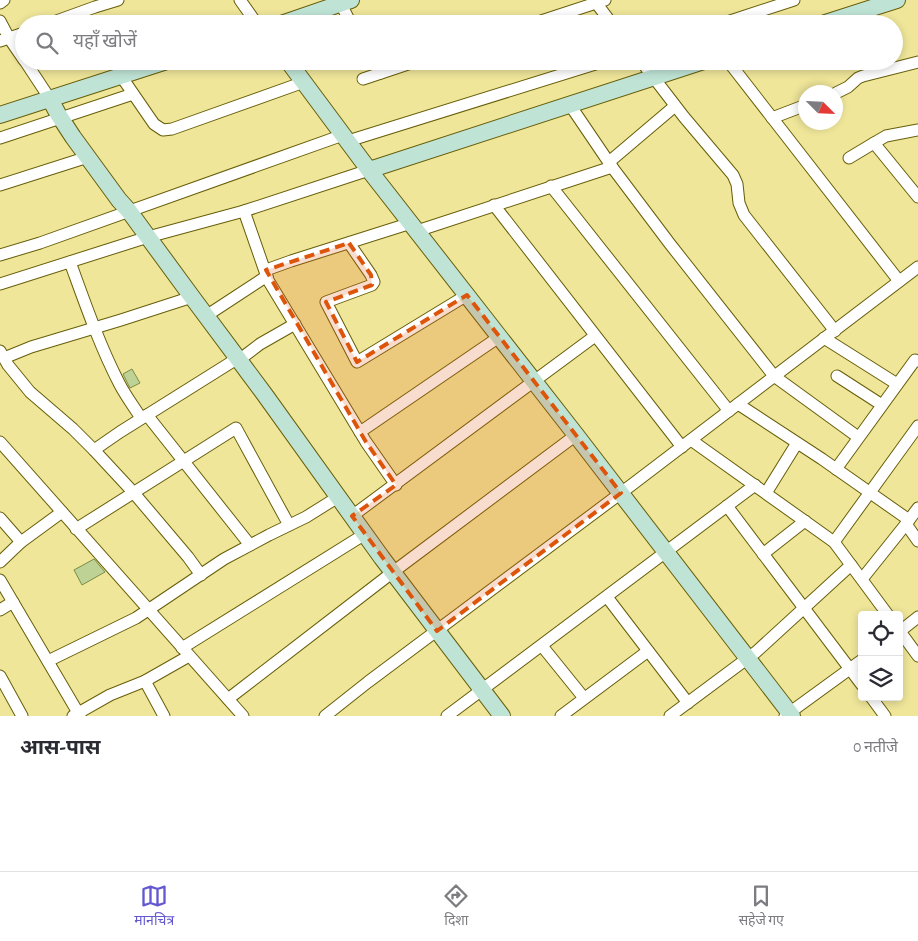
<!DOCTYPE html>
<html lang="hi">
<head>
<meta charset="utf-8">
<style>
  :root { --surface:#fff; --page:#f7f7f7; --text:#2b2b33; --muted:#7c7c81; --line:#e1e1e2; --accent:#6358d1 }
  body { margin:0; font-family:"Alegreya Sans","Noto Sans Devanagari",sans-serif; background:var(--page); color:var(--text) }
  .controls { position:absolute; right:15px; bottom:15px; display:grid; overflow:hidden; border-radius:5px; box-shadow:0 2px 8px #0003 }
  .controls button { width:45px; height:45px; display:grid; place-items:center; padding:0; border:0; border-bottom:1px solid var(--line); background:var(--surface); color:var(--text); font:25px sans-serif }
  .compass { position:absolute; left:798px; top:85px; width:45px; height:45px; border-radius:50%; background:var(--surface); box-shadow:0 2px 8px #0003; rotate:114deg }
  .list { margin:0; padding:0; list-style:none }
  h2 { display:flex; justify-content:space-between; align-items:center; height:65px; margin:0; padding:0 20px; font-size:21px }
  h2 small { font-size:16px; font-weight:400; color:var(--muted) }
  .icon { flex:none; width:28px; height:28px; fill:none; stroke:currentColor; stroke-width:2; stroke-linecap:round; stroke-linejoin:round }
  .map { position:relative; flex:none; width:918px; height:716px; overflow:hidden }
  .search { position:absolute; background:var(--surface); box-shadow:0 2px 8px #0003; left:15px; right:15px; top:15px; height:55px; display:flex; align-items:center; gap:12px; box-sizing:border-box; padding:0 18px; border-radius:28px; color:var(--muted); font-size:19px }
  .sheet { height:155px; background:var(--surface) }
  nav { display:flex; justify-content:space-around; align-items:center; box-sizing:border-box; height:70px; border-top:1px solid var(--line); background:var(--surface); font-size:14px; color:var(--muted) }
  nav a { display:grid; justify-items:center; gap:2px }
  nav .on { color:var(--accent) }
  .map>svg:first-child { display:block }
  .building { fill:#bfd295; stroke:#798d48 }
  .lines { fill:none; stroke-linecap:round; stroke-linejoin:round }
  .street-casing { stroke:#675e09; stroke-width:13 }
  .secondary-casing { stroke:#675e09; stroke-width:18 }
  .street { stroke:#fff; stroke-width:11 }
  .secondary { stroke:#bfe4d6; stroke-width:16 }
  .marked { fill:#dd550b; fill-opacity:0.2; stroke:#dd550b; stroke-width:4; stroke-dasharray:10 6; stroke-linejoin:round }
</style>
</head>
<body>
<div class="map">
<svg width="918" height="716" viewBox="0 0 918 716">
  <rect width="100%" height="100%" fill="#efe69a"/>
  <g class="building">
    <path d="M132 369 140 383 130 388 123 374Z"/>
    <path d="M94 559 105 572 82 585 74 570Z"/>
  </g>
  <g class="lines">
    <g class="street-casing">
      <g id="street">
        <path d="M240 0 257 24"/>
        <path d="M339 0 351 24"/>
        <path d="M594 0 612 24"/>
        <path d="M0 3 4 0"/>
        <path d="M0 21 9 38 24 60"/>
        <path d="M48 24 95 7 118 0"/>
        <path d="M532 24 605 0"/>
        <path d="M721 24 794 0"/>
        <path d="M0 41 24 33"/>
        <path d="M25 61 50 99"/>
        <path d="M374 61 381 73"/>
        <path d="M641 61 684 117 733 175 737 184 739 203 744 215 835 331"/>
        <path d="M728 61 899 281"/>
        <path d="M121 76 154 124 163 130 172 129 304 82"/>
        <path d="M363 79 417 61"/>
        <path d="M836 93 848 87 858 78 863 76 918 62"/>
        <path d="M570 105 612 167 670 244 774 376 858 437"/>
        <path d="M772 118 806 105"/>
        <path d="M918 130 886 136 874 143 918 197"/>
        <path d="M0 138 133 94"/>
        <path d="M348 141 605 61"/>
        <path d="M849 158 874 143"/>
        <path d="M609 162 675 106"/>
        <path d="M369 170 244 211 268 280 366 442 396 485"/>
        <path d="M0 185 88 157"/>
        <path d="M551 186 729 411"/>
        <path d="M494 205 682 447"/>
        <path d="M417 231 612 167"/>
        <path d="M349 243 371 275 374 282 372 285 326 302 357 362 467 295"/>
        <path d="M0 255 40 243 343 135"/>
        <path d="M70 262C85 303 99 344 119 383 125 395 134 407 141 418"/>
        <path d="M266 270 291 261 411 223"/>
        <path d="M0 284 148 237 244 211"/>
        <path d="M206 316 267 276"/>
        <path d="M824 338 897 384"/>
        <path d="M0 351 8 365 30 392 73 429 94 450 133 492 188 557 201 575"/>
        <path d="M4 358 31 347 121 320 192 297"/>
        <path d="M239 360 260 344 295 324"/>
        <path d="M837 376 882 405"/>
        <path d="M738 404 822 459 909 520"/>
        <path d="M147 415 250 545"/>
        <path d="M360 432 499 337"/>
        <path d="M691 440 834 542 888 615"/>
        <path d="M0 442 243 716"/>
        <path d="M94 450 120 432 238 358"/>
        <path d="M836 469 915 360 918 361"/>
        <path d="M766 493 797 443"/>
        <path d="M727 506 862 685"/>
        <path d="M918 508 906 524 918 541"/>
        <path d="M352 516 595 336"/>
        <path d="M0 518 21 542"/>
        <path d="M76 529 236 428 289 525"/>
        <path d="M834 542 918 426"/>
        <path d="M763 554 805 521"/>
        <path d="M0 562 21 542 62 512"/>
        <path d="M862 579 906 524"/>
        <path d="M0 580 80 716"/>
        <path d="M607 597 688 703"/>
        <path d="M0 610 13 602"/>
        <path d="M899 630 918 656"/>
        <path d="M899 632 918 617"/>
        <path d="M542 646 584 698"/>
        <path d="M182 648 365 534"/>
        <path d="M48 661 136 618 224 559 269 535 306 517 338 497"/>
        <path d="M0 676 22 716"/>
        <path d="M145 681 164 716"/>
        <path d="M871 697 885 716"/>
        <path d="M228 699 393 572 576 435"/>
        <path d="M73 716 110 695 145 681 189 656"/>
        <path d="M325 716 368 682 621 493 918 267"/>
        <path d="M447 716 755 485"/>
        <path d="M561 716 648 651"/>
        <path d="M670 716 756 652 851 565"/>
        <path d="M785 716 862 660"/>
      </g>
    </g>
    <g class="secondary-casing">
      <g id="secondary">
        <path d="M281 24 351 0"/>
        <path d="M822 24 897 0"/>
        <path d="M288 61 369 170 576 435 792 716"/>
        <path d="M50 99 58 114 73 137 119 200 129 211 148 237 192 297 265 395 382 558 502 716"/>
        <path d="M0 115 167 61"/>
        <path d="M369 170 704 61"/>
      </g>
    </g>
    <use href="#street" class="street"/>
    <use href="#secondary" class="secondary"/>
  </g>
  <path class="marked" d="M349 243 371 275 372 285 326 302 357 362 467 295 621 493 437 631 352 516 396 485 366 442 266 270Z"/>
</svg>
<div class="controls">
<button><svg class="icon" aria-label="locate" viewBox="0 0 24 24"><circle cx="12" cy="12" r="6"/><path d="M12 2v4M12 18v4M2 12h4M18 12h4"/></svg></button>
<button><svg class="icon" aria-label="layers" viewBox="0 0 24 24"><path d="M12 4l9 5-9 5-9-5zM3 14l9 5 9-5"/></svg></button>
</div>
<svg class="compass" viewBox="-18 -18 36 36"><path d="M0-13l5 13h-10z" fill="#e53935"/><path d="M0 13l5-13h-10z" fill="#7c7c81"/></svg>
<div class="search"><svg class="icon" aria-label="search" viewBox="0 0 24 24"><circle cx="10" cy="10" r="6"/><path d="M15 15l6 6"/></svg>यहाँ खोजें</div>
</div>
<section class="sheet">
<h2>आस-पास<small>0 नतीजे</small></h2>
<ul class="list">
</ul>
</section>
<nav>
<a class="on"><svg class="icon" aria-label="map" viewBox="0 0 24 24"><path d="M3 6l6-2 6 2 6-2v14l-6 2-6-2-6 2zM9 4v14M15 6v14"/></svg>मानचित्र</a>
<a><svg class="icon" aria-label="directions" viewBox="0 0 24 24"><path d="M12 3l9 9-9 9-9-9zM9 14v-3h6M13 9l2 2-2 2"/></svg>दिशा</a>
<a><svg class="icon" aria-label="saved" viewBox="0 0 24 24"><path d="M7 4h10v16l-5-4-5 4z"/></svg>सहेजे गए</a>
</nav>
</body>
</html>
